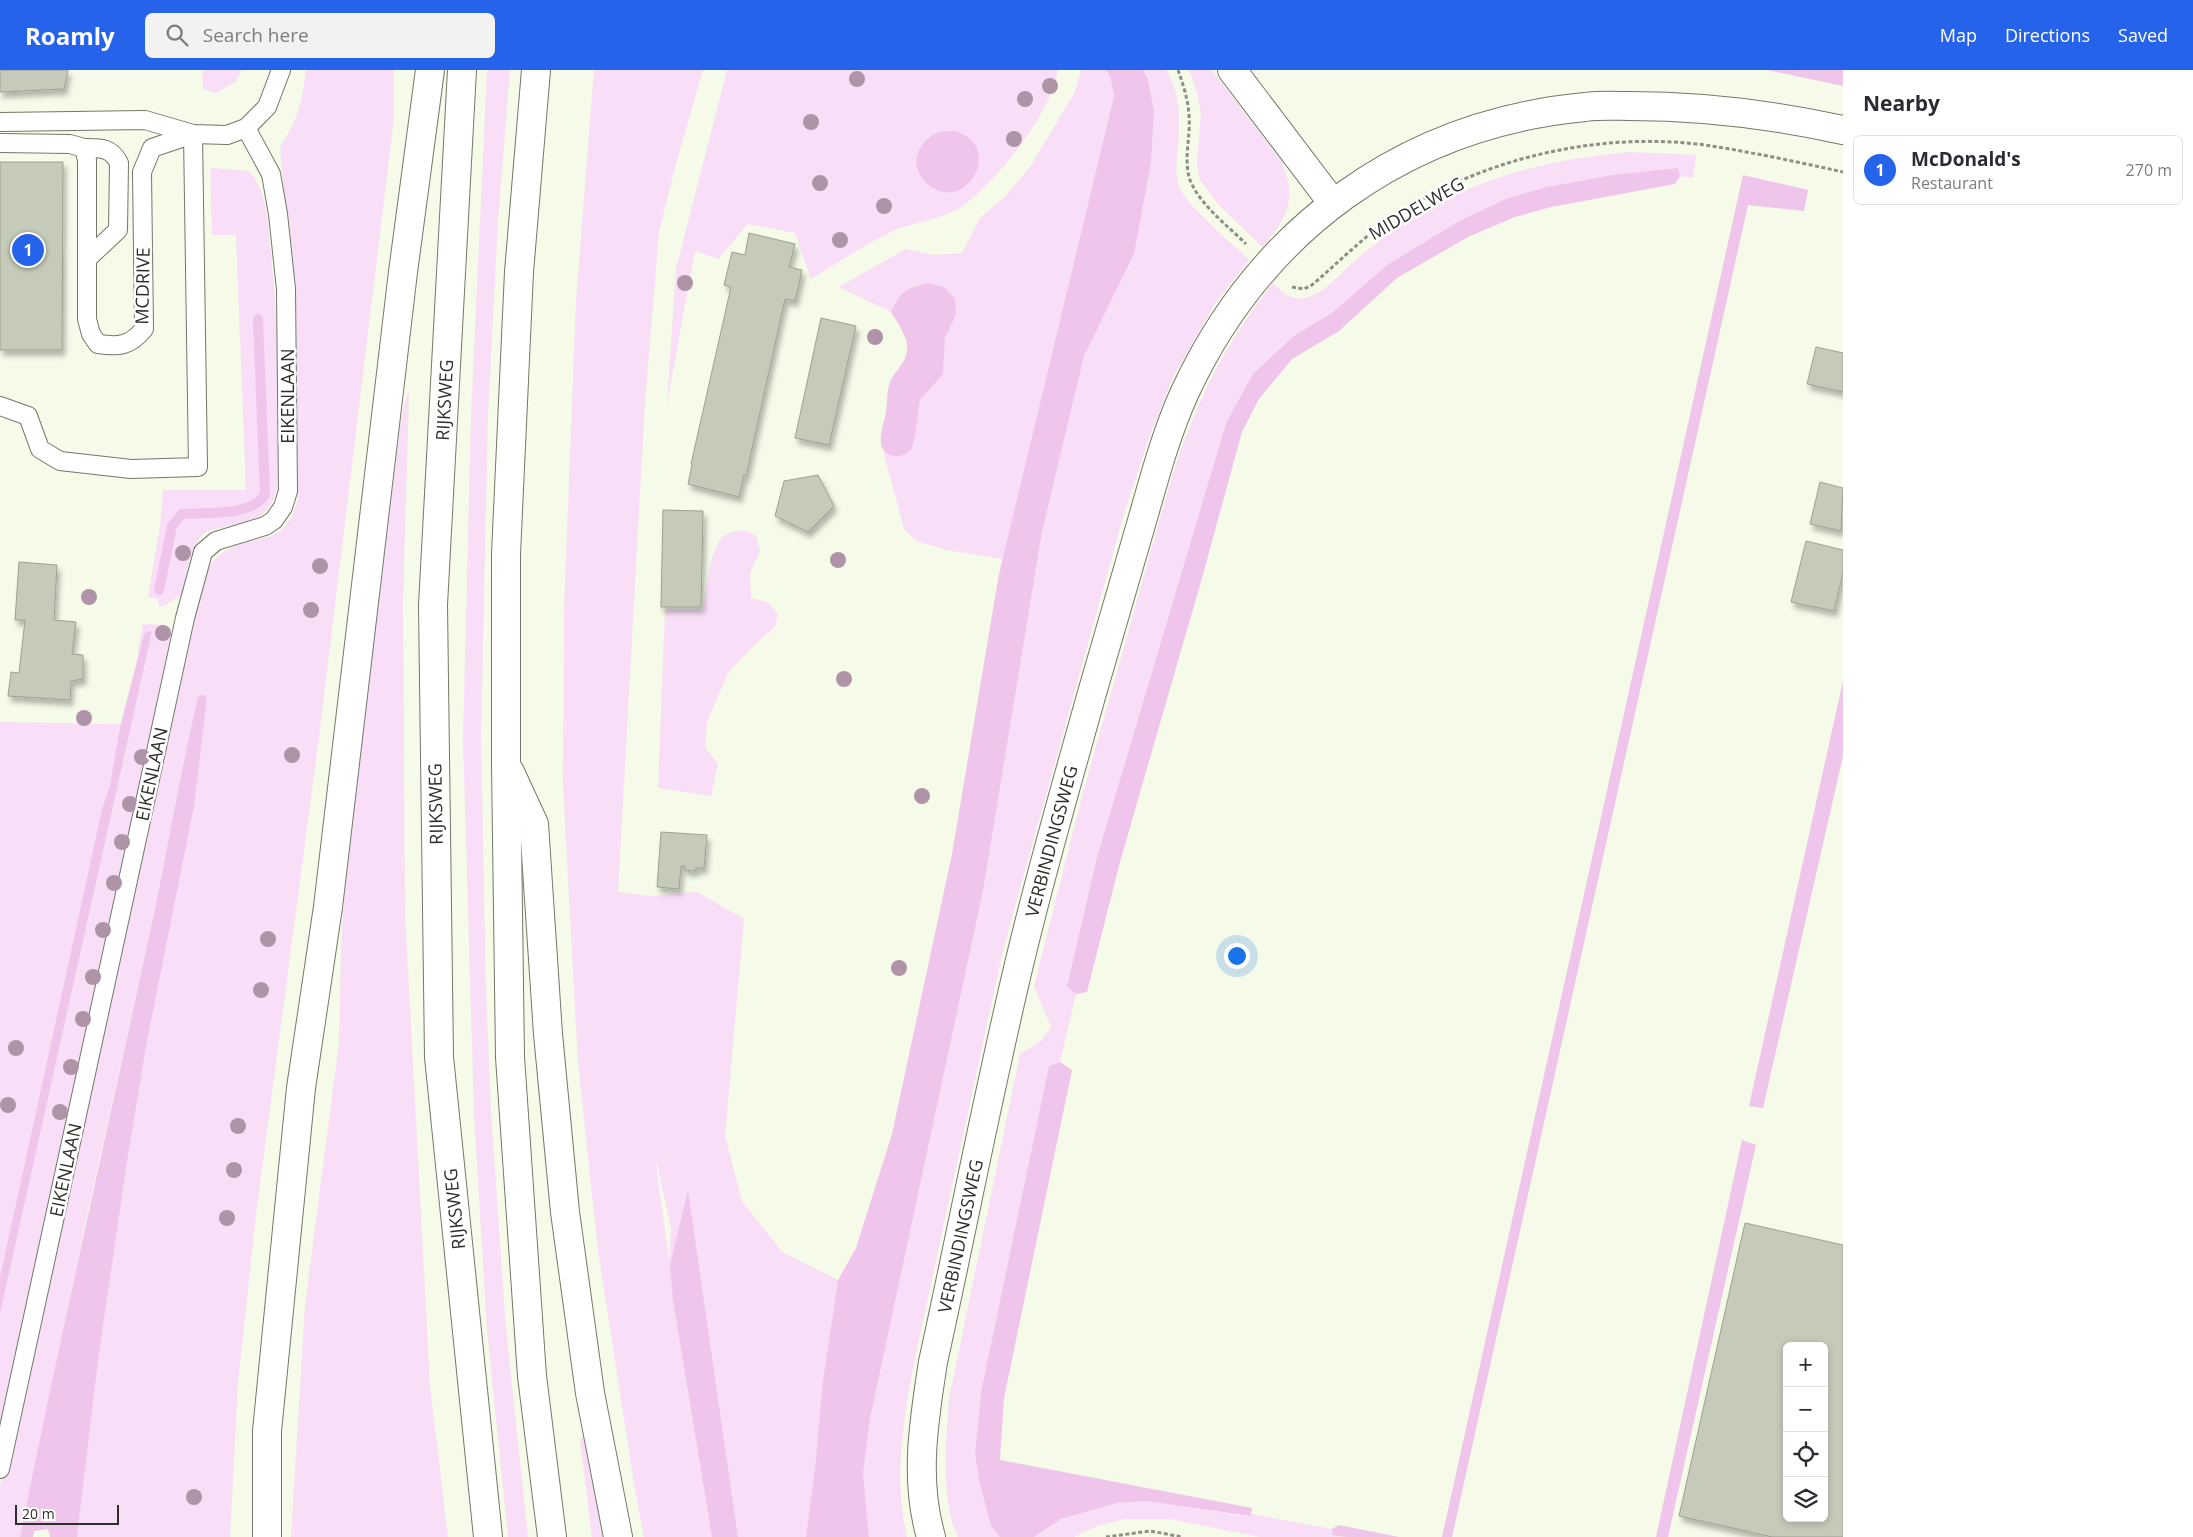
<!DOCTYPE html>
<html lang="en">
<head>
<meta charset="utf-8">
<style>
  :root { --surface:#fff; --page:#f2f2f3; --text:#2b2b33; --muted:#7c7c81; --line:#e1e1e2; --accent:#2563eb }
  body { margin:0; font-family:"Open Sans",sans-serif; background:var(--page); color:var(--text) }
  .controls { position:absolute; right:15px; bottom:15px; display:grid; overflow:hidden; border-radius:8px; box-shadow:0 2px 8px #0003 }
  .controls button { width:45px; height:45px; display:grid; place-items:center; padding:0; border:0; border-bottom:1px solid var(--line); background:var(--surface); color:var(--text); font:25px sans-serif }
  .scale { position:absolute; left:15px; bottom:12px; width:104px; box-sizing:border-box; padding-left:5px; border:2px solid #2d2f29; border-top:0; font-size:14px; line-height:18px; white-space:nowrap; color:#2d2f29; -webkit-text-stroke:4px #fff; paint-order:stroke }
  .you { position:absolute; left:1236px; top:885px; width:18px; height:18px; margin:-12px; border:4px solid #fff; border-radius:50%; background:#1a73e8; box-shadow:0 0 0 8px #1a73e833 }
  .badge { display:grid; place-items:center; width:32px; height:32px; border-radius:50%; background:var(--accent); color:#fff; font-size:16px; font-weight:700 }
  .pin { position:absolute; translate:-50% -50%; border:2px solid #fff; box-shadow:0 1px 5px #0006 }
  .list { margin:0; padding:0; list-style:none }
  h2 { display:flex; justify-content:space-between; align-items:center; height:65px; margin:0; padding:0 20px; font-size:21px }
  h2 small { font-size:16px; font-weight:400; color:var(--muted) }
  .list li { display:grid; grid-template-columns:32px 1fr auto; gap:15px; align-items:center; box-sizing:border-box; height:70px; margin:0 10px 10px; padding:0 10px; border:1px solid var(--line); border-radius:8px }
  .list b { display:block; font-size:19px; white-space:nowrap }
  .list p { margin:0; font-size:16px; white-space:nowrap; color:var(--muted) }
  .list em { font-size:16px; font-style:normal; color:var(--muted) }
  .icon { flex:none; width:28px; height:28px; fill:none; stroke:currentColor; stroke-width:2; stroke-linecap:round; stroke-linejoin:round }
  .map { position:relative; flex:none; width:1843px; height:1467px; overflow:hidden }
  header { display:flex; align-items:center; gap:30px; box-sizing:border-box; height:70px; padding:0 25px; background:var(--accent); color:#fff }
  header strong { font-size:24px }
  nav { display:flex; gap:28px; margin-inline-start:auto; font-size:18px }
  .search { width:350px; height:45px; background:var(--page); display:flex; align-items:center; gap:12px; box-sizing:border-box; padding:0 18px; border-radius:8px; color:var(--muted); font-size:19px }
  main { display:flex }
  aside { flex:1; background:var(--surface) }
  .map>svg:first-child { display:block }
  .green { fill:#f8def6; fill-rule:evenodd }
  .water { fill:#f0c5ec }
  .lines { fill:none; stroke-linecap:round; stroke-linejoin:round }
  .stream { stroke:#f0c5ec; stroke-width:10 }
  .building { fill:#c5cab9; stroke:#9da191; fill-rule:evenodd; filter:url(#shadow) }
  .lane-casing { stroke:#737868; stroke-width:20 }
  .secondary-casing { stroke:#737868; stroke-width:30 }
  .highway-casing { stroke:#737868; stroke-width:30 }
  .path { stroke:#8c9084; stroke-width:3; stroke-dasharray:4 2.5; stroke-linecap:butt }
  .lane { stroke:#fff; stroke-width:18 }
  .secondary { stroke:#fff; stroke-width:28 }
  .highway { stroke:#fff; stroke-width:28 }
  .tree { fill:#af94a8 }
  .labels { text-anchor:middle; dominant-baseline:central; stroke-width:5; stroke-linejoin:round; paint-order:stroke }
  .street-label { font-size:18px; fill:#2d2f29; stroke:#fff }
</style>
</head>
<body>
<header>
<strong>Roamly</strong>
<div class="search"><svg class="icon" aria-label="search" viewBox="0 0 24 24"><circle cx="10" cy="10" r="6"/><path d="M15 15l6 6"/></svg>Search here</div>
<nav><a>Map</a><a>Directions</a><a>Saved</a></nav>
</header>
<main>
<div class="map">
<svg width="1843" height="1467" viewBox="0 0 1843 1467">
  <defs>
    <filter id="shadow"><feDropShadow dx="3" dy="5.5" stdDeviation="2.5" flood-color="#0004"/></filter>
  </defs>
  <rect width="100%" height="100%" fill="#f5fae9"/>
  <g class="green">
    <path d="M205 0H242L235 12 216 23 203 19 202 2Z"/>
    <path d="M306 0H394V48L319 667 256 1144 238 1313 230 1467H77L98 1291 127 1092 146 977 194 737 207 628 188 672 145 885 90 1131 20 1467H0V1417L203 508C217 479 231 477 260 469 269 467 278 464 284 457 291 450 295 439 298 430L294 234 280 77C298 51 302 31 306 0Z"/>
    <path d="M487 0H510L498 151 488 345 481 667 486 920 491 1043 506 1258 528 1467H508L487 1260 474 1044 463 669 471 346Z"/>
    <path d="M594 0H703L676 94 659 162 645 332 618 822 650 826 697 822 744 849 725 1066 742 1131 782 1182 838 1210 823 1310 815 1397 806 1467H738L688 1122 673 1231 712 1467H644L635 1420 598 1180 578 993 563 715 564 540 576 231ZM657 1093 671 1159 669 1191 656 1093Z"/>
    <path d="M727 0H1058C1052 42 996 113 961 137 946 148 911 153 893 161 865 174 838 193 811 209L795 163 747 154 719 189 695 181 667 334 676 199Z"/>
    <path d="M1081 0H1106L1110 6 1114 26 1003 489 946 480 916 471 904 459 883 380 890 385 915 366 920 330 943 304 945 268 956 245 944 217C916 210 903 215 891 242L839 217 906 179 934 185 962 183 980 148 1005 127 1030 97 1075 22Z"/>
    <path d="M1143 0H1166C1181 24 1180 51 1178 78 1176 90 1175 104 1179 116 1186 136 1232 173 1249 190L1216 232 1173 307 1149 368 1125 440 1003 880 915 1288C904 1347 893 1408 907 1467H869L863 1403 870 1349 983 821 1042 462 1084 286 1134 184 1151 93 1154 41 1148 9Z"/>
    <path d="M1189 0H1212L1281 91C1298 129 1288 147 1262 177L1218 134 1200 110 1197 94 1201 44 1197 22Z"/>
    <path d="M1631 82 1696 85 1693 108 1680 106 1678 98 1612 105 1548 117 1508 128 1459 151 1387 195 1333 242 1294 266 1226 353 1097 787 1067 915 1076 924 1060 992 1049 997 981 1322 975 1384 979 1411 991 1456 1000 1467H958C940 1432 946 1368 949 1329L1020 984 1042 970 1051 957 1034 916 1083 723 1168 420C1192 340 1221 279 1273 213 1284 224 1292 232 1309 227 1329 220 1343 200 1359 187 1369 179 1379 171 1389 163 1460 112 1544 89 1631 82Z"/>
    <path d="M213 98 249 101C268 122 268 157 271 184 279 261 281 339 278 416 269 456 240 452 207 461 189 474 187 503 182 524L164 536H159L158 529 148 527 160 457 163 420H246L236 165H212L210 100Z"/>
    <path d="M409 319 403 534 405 842 430 1316 448 1467H291L305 1235 339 973 341 880 346 784 402 344Z"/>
    <path d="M746 460 756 466 760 481 750 503 751 528 767 532 778 544 775 557 753 576 728 603 707 652 705 677 718 694 711 726 658 718 665 540H703C706 522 710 483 720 470 726 462 737 461 746 460Z"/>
    <path d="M143 554 166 555 174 568 0 1371V1244L152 563 144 564 137 588Z"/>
    <path d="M0 652 120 654 112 707 102 739 0 1207Z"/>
    <path d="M584 1367 603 1467H592L580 1369Z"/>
    <path d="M1145 1431 1246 1446 1252 1444 1332 1459 1333 1465 1346 1467H1260L1170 1449H1125L1097 1456 1074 1467H1034L1061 1449 1117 1433Z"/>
  </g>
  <g class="water">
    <path d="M1106 0H1143L1148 9 1154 41 1151 93 1134 184 1084 286 1042 462 983 821 870 1349 863 1403 869 1467H806L815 1397 823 1310 838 1210 856 1178 892 1064 952 784 999 504 1114 26 1110 6Z"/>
    <path d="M1768 0H1843V16Z"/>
    <path d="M955 61C960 63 965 65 969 68 995 90 965 135 935 119 927 115 921 109 918 100 912 86 924 66 940 62 945 61 951 61 955 61Z"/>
    <path d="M1678 98 1680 106 1675 114 1551 137 1515 147 1468 167 1397 208 1339 261 1292 289 1259 329 1242 362 1202 508 1120 792 1087 922 1076 924 1067 916 1097 787 1226 353 1253 304 1294 266 1333 242 1387 195 1459 151 1508 128 1547 117 1612 105Z"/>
    <path d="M1743 105 1808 120 1804 141 1748 135 1452 1467H1442Z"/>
    <path d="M928 213 944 217 955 229 956 245 945 268 943 304 920 330 915 366 911 380C905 385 900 387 893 386 872 381 884 355 886 342 888 330 886 319 892 308 897 299 906 292 907 281 909 268 897 252 891 242 901 220 906 218 928 213Z"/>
    <path d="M149 561 152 562 0 1244V1207L102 739 110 715 120 657 144 564Z"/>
    <path d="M1843 611V686L1763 1038 1749 1036Z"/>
    <path d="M201 625H205L207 628 194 737 146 977 127 1092 98 1291 77 1467H50L48 1459 34 1461 33 1467H20C59 1272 103 1079 145 885 164 799 178 713 198 627Z"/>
    <path d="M1060 992 1072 1000 1004 1328 1000 1390 1252 1438 1251 1446 1145 1431 1117 1433 1061 1449 1034 1467H1000L991 1456 979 1411 975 1384 981 1322 1049 996Z"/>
    <path d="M1742 1070 1756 1075 1668 1467H1656Z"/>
    <path d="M688 1120 738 1467H712L673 1231 670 1195Z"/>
    <path d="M1339 1455 1399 1467H1346L1332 1465V1459Z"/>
  </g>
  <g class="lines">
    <path class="stream" d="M159 520 172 456 182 444C206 442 252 447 265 424L258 249"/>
  </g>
  <g class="building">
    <path d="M0 0H68L64 19 0 22Z"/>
    <path d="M0 92H63L62 280H0Z"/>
    <path d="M749 163 795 174 789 197 802 200 795 231 785 229 746 406 744 405 739 427 688 414 692 395 691 394 731 217 724 215 732 182 745 185Z"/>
    <path d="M821 248 856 256 829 375 795 368Z"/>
    <path d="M1816 277 1843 283V322L1807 314Z"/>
    <path d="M818 405 834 436 808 462 775 446 784 411Z"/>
    <path d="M1820 412 1843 418 1841 461 1810 454Z"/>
    <path d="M663 440 703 441 701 537H661Z"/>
    <path d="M1806 471 1843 480V503L1834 541 1791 532Z"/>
    <path d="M19 492 57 495 54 550 76 552 72 584 83 585V609L71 611 70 630 8 626 11 602 19 603 25 550H15Z"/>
    <path d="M661 762 707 765 704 798H696L695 801 685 800V796H681L679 819 657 817Z"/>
    <path d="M1745 1153 1843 1175V1467H1772L1679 1446ZM1787 1276H1824V1448H1787Z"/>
  </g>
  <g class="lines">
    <g class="lane-casing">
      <g id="lane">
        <path d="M0 52 145 50 193 64 227 65 246 58 267 37 281 0"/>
        <path d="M0 73 70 74 84 78 87 90V249L91 264 98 274C119 277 130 276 144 259L142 102 152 78 193 64"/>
        <path d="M84 78C100 78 111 77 119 93L118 160 87 189"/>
        <path d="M0 336 28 346 40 379 60 391 131 399 198 397 193 64"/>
        <path d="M0 1399 185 548 203 482 216 471 265 456 274 450 283 437 288 421 286 219 278 144 271 104 246 58"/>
      </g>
    </g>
    <g class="secondary-casing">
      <g id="secondary">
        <path d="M1232 0 1332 132"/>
        <path d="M931 1467C914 1409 924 1350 933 1292 963 1156 989 1018 1022 882 1043 795 1068 709 1092 623 1109 566 1125 508 1142 451 1154 409 1166 364 1184 324 1260 159 1404 54 1585 37 1600 35 1615 36 1630 36 1701 36 1774 45 1843 60"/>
      </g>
    </g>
    <g class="highway-casing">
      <g id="highway">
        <path d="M462 0 433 535 439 987 488 1467"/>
        <path d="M536 0 519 202 506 484V694L510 987 532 1306 552 1467"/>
        <path d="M510 702 534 754 548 964 565 1142 590 1323 618 1467"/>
        <path d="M267 1467V1361L301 1018 328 837 403 202 430 0"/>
      </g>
    </g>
    <g class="path">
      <path d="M1178 0C1183 14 1188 29 1189 45 1191 66 1183 89 1190 110 1200 135 1227 155 1246 174"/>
      <path d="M1292 217 1304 219 1312 215C1339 192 1363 167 1393 147 1483 88 1598 61 1705 75 1751 82 1798 92 1843 102"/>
      <path d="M1106 1467 1150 1461 1182 1467"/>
    </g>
    <use href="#lane" class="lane"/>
    <use href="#secondary" class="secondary"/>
    <use href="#highway" class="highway"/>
  </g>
  <g class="tree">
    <circle cx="857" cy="9" r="8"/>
    <circle cx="1050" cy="16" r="8"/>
    <circle cx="1025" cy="29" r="8"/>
    <circle cx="811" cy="52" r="8"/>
    <circle cx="1014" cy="69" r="8"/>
    <circle cx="820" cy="113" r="8"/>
    <circle cx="884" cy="136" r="8"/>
    <circle cx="840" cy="170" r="8"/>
    <circle cx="685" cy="213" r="8"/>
    <circle cx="875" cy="267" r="8"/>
    <circle cx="183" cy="483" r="8"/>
    <circle cx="838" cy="490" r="8"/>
    <circle cx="320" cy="496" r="8"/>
    <circle cx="89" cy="527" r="8"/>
    <circle cx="311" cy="540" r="8"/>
    <circle cx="163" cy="563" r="8"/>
    <circle cx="844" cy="609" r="8"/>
    <circle cx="84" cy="648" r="8"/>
    <circle cx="292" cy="685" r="8"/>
    <circle cx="142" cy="687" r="8"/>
    <circle cx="922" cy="726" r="8"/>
    <circle cx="130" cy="734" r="8"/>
    <circle cx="122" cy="772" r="8"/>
    <circle cx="114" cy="813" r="8"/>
    <circle cx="103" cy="860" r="8"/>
    <circle cx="268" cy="869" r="8"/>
    <circle cx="899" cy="898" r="8"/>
    <circle cx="93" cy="907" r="8"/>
    <circle cx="261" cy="920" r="8"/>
    <circle cx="83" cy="949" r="8"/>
    <circle cx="16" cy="978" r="8"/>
    <circle cx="71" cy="997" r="8"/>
    <circle cx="8" cy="1035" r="8"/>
    <circle cx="60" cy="1042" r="8"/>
    <circle cx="238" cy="1056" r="8"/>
    <circle cx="234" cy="1100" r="8"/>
    <circle cx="227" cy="1148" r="8"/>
    <circle cx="194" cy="1427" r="8"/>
  </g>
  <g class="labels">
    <g class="street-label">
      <text transform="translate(1416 138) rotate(-30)">MIDDELWEG</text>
      <text transform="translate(142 216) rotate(-89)">MCDRIVE</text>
      <text transform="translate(287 326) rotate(-90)">EIKENLAAN</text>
      <text transform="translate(444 330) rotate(-87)">RIJKSWEG</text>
      <text transform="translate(151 704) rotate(-78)">EIKENLAAN</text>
      <text transform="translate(435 734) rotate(-91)">RIJKSWEG</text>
      <text transform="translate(1051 771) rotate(-75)">VERBINDINGSWEG</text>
      <text transform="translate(65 1100) rotate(-78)">EIKENLAAN</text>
      <text transform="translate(454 1139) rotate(-96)">RIJKSWEG</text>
      <text transform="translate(960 1166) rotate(-78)">VERBINDINGSWEG</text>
    </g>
  </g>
</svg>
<div class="controls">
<button>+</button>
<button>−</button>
<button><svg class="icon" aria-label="locate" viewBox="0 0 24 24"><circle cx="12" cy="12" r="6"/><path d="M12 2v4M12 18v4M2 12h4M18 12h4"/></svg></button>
<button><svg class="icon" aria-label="layers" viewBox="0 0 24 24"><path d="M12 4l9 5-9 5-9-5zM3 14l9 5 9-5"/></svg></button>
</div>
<div class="scale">20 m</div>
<div class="you"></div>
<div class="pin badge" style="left:28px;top:180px">1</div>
</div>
<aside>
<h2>Nearby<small></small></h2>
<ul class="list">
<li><span class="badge">1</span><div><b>McDonald's</b><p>Restaurant</p></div><em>270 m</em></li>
</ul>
</aside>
</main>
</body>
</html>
